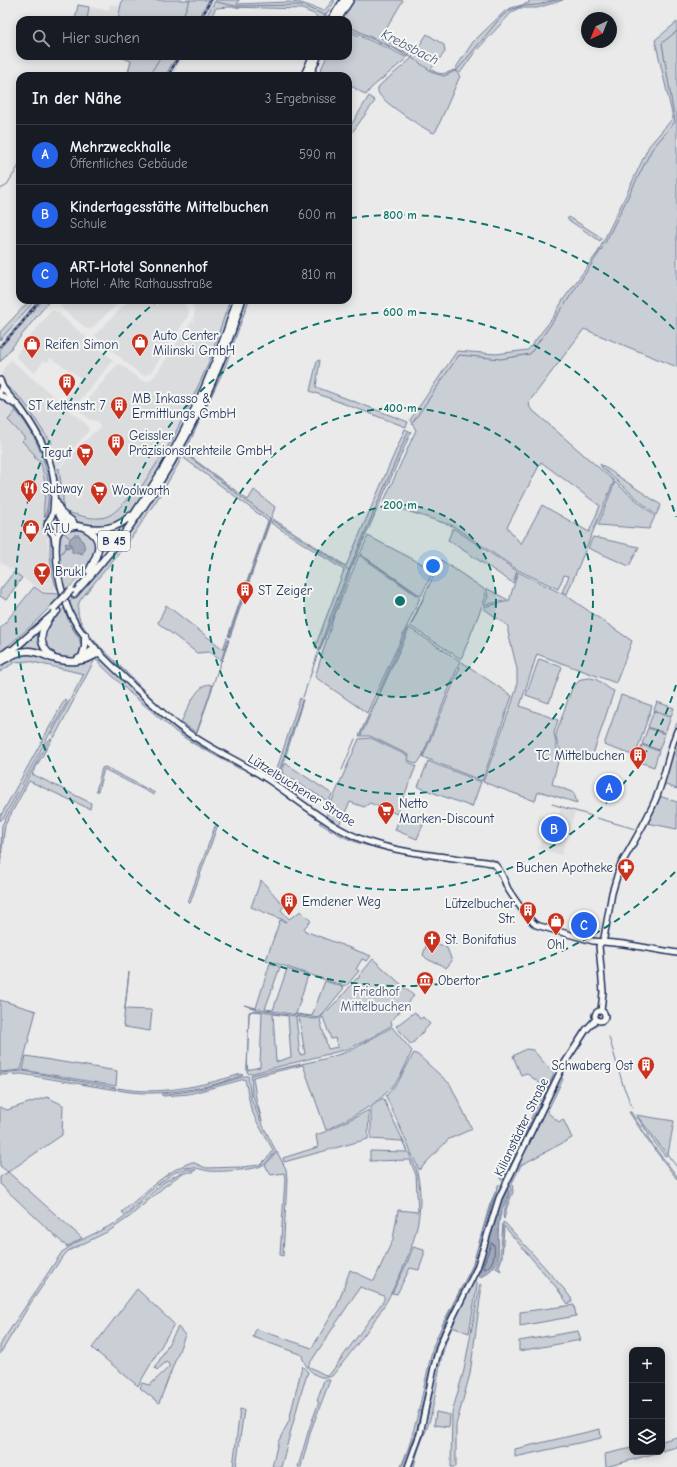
<!DOCTYPE html>
<html lang="de">
<head>
<meta charset="utf-8">
<style>
  :root { --surface:#171b24; --page:#242831; --text:#f1f3f6; --muted:#9ea1a6; --line:#363941; --accent:#2563eb }
  body { margin:0; font-family:"Comic Neue",sans-serif; background:var(--page); color:var(--text) }
  .controls { position:absolute; right:12px; bottom:12px; display:grid; overflow:hidden; border-radius:8px; box-shadow:0 2px 10px #0003 }
  .controls button { width:36px; height:36px; display:grid; place-items:center; padding:0; border:0; border-bottom:1px solid var(--line); background:var(--surface); color:var(--text); font:20px sans-serif }
  .compass { position:absolute; left:581px; top:12px; width:36px; height:36px; border-radius:50%; background:var(--surface); box-shadow:0 2px 10px #0003; rotate:223deg }
  .you { position:absolute; left:433px; top:566px; width:14px; height:14px; margin:-10px; border:3px solid #fff; border-radius:50%; background:#1a73e8; box-shadow:0 0 0 6px #1a73e833 }
  .badge { display:grid; place-items:center; width:26px; height:26px; border-radius:50%; background:var(--accent); color:#fff; font-size:13px; font-weight:700 }
  .pin { position:absolute; translate:-50% -50%; border:2px solid #fff; box-shadow:0 1px 4px #0006 }
  .list { margin:0; padding:0; list-style:none }
  h2 { display:flex; justify-content:space-between; align-items:center; height:52px; margin:0; padding:0 16px; font-size:17px }
  h2 small { font-size:13px; font-weight:400; color:var(--muted) }
  .list li { display:grid; grid-template-columns:26px 1fr auto; gap:12px; align-items:center; box-sizing:border-box; height:60px; padding:0 16px; border-top:1px solid var(--line) }
  .list b { display:block; font-size:15px; white-space:nowrap }
  .list p { margin:0; font-size:13px; white-space:nowrap; color:var(--muted) }
  .list em { font-size:13px; font-style:normal; color:var(--muted) }
  .icon { flex:none; width:22px; height:22px; fill:none; stroke:currentColor; stroke-width:2; stroke-linecap:round; stroke-linejoin:round }
  .map { position:relative; flex:none; width:677px; height:1467px; overflow:hidden }
  .search { position:absolute; background:var(--surface); box-shadow:0 2px 10px #0003; left:16px; top:16px; width:336px; height:44px; display:flex; align-items:center; gap:10px; box-sizing:border-box; padding:0 14px; border-radius:12px; color:var(--muted); font-size:15px }
  .panel { position:absolute; background:var(--surface); box-shadow:0 2px 10px #0003; left:16px; top:72px; width:336px; height:232px; border-radius:12px }
  .map>svg:first-child { display:block }
  .built { fill:#dadcde }
  .green { fill:#caced5; stroke:#727e9a; fill-rule:evenodd }
  .water { fill:#a2aaba; stroke:#6c7995 }
  .lines { fill:none; stroke-linecap:round; stroke-linejoin:round }
  .shore { stroke:#516083; stroke-width:1 }
  .stream { stroke:#6c7995; stroke-width:1 }
  .major-casing { stroke:#1b2f5e; stroke-width:8 }
  .highway-casing { stroke:#1b2f5e; stroke-width:9 }
  .major { stroke:#f6f6f2; stroke-width:5 }
  .highway { stroke:#f6f6f2; stroke-width:6 }
  .rail-casing { stroke:#1b2f5e; stroke-width:2.5 }
  .rail { stroke:#f6f6f2; stroke-width:1; stroke-dasharray:3; stroke-linecap:butt }
  .highway-bridge-casing { stroke:#1b2f5e; stroke-width:9; stroke-linecap:butt }
  .highway-bridge { stroke:#f6f6f2; stroke-width:6 }
  .ring { fill:none; stroke:#0f766e; stroke-width:2; stroke-dasharray:7 5 }
  .labels { text-anchor:middle; dominant-baseline:central; stroke-width:4; stroke-linejoin:round; paint-order:stroke }
  .shield { fill:#f6f6f2; stroke:#5d6b8a; stroke-width:1 }
  .shield-label { font-size:12px; font-weight:bold; fill:#1b2f5e }
  .poi-label { font-size:13px; fill:#1b2f5e; stroke:#f6f6f2; text-anchor:start }
  .street-label { font-size:13px; fill:#1b2f5e; stroke:#f6f6f2 }
  .park-label { font-size:13px; fill:#47577c; stroke:#f6f6f2 }
  .water-label { font-size:14px; font-style:italic; fill:#44547a; stroke:#f6f6f2 }
  .centre { fill:#0f766e; stroke:#f6f6f2; stroke-width:2 }
  .ring-label { font-size:12px; text-anchor:middle; font-weight:bold; fill:#0f766e; stroke:#f6f6f2; stroke-width:4; stroke-linejoin:round; paint-order:stroke }
</style>
</head>
<body>
<div class="map">
<svg width="677" height="1467" viewBox="0 0 677 1467">
  <rect width="100%" height="100%" fill="#e9eae9"/>
  <filter id="ink" filterUnits="userSpaceOnUse"><feTurbulence type="fractalNoise" baseFrequency=".025" numOctaves="2"/><feDisplacementMap in="SourceGraphic" scale="8" xChannelSelector="R" yChannelSelector="G"/><feConvolveMatrix kernelMatrix="1 2 1 2 8 2 1 2 1" color-interpolation-filters="sRGB"/></filter>
  <g filter="url(#ink)">
    <g class="built">
      <path d="M209 0H216L204 20H198Z"/>
      <path d="M110 4 121 6 117 20H87L89 7 109 10Z"/>
      <path d="M177 56H184L172 76H165Z"/>
      <path d="M35 300H42L0 348V340Z"/>
      <path d="M69 300H121L92 328 89 329 86 328 60 307Z"/>
      <path d="M129 300H181L187 307 189 311 188 316 151 372 146 375 140 374 97 338 95 335Z"/>
      <path d="M189 300H230L207 367 172 440 140 489 136 486 120 507 108 516 99 518 65 512 63 510V486H61L59 468 93 433 99 430 100 427 98 421 90 420 82 413 80 411 81 407 117 365 120 364 142 381H149L154 377 192 321 194 322 195 321 193 319 195 312 194 308Z"/>
      <path d="M51 311H54L60 314V315L113 360 75 406 72 405 64 399 81 378 51 358 47 362 44 360 34 373 16 357 18 352Z"/>
      <path d="M11 360 87 425 89 430 87 433 55 471 48 447 51 441 48 437 41 426 26 404 4 384 5 382 1 375 4 368Z"/>
      <path d="M4 390 36 449 42 471 43 487 52 493 55 534H49L47 540 52 577 56 592 42 591 0 562V396Z"/>
      <path d="M561 808 575 812 561 855 538 848 540 846V844L542 838 539 837 538 814 557 820Z"/>
    </g>
    <g class="green">
      <path d="M122 0H209L198 20H118Z"/>
      <path d="M216 0H239L237 4 288 2 301 3 324 11 333 0 335 1 322 20H320L314 14 302 9 228 7 216 8 209 20H204Z"/>
      <path d="M353 0H403L381 38 410 54 408 57 395 49 348 29V20H340Z"/>
      <path d="M529 0H563L537 8H519L512 12 475 52 460 73 455 69 473 42 504 12 511 8 529 3Z"/>
      <path d="M78 5 89 7 87 20H75Z"/>
      <path d="M677 22V367L584 329 529 402 530 408 614 481 567 594 562 592 569 576 564 575 558 589 518 570 453 526 383 503 416 430 410 420 457 351 496 354 528 350 554 316 563 300 598 252 627 193 649 146 673 118 655 40ZM541 462 600 506 589 532 542 505 521 544 507 527Z"/>
      <path d="M348 31 394 51 407 58 371 88 366 95 348 84V76H318L327 56H348Z"/>
      <path d="M427 34 444 45 445 52 431 69C439 76 445 74 454 70L460 76 436 131 434 133C425 130 383 102 379 94 377 90 378 88 380 85L410 60Z"/>
      <path d="M118 56H177L165 76H127L131 61Z"/>
      <path d="M369 96 375 101 348 138V130Z"/>
      <path d="M569 217 602 238 600 241 567 219Z"/>
      <path d="M30 300H35L0 340V332Z"/>
      <path d="M42 300H50L0 362V348Z"/>
      <path d="M230 300H235L199 396 175 443 136 506 127 516 112 525 103 527 91 526 73 521 67 517 58 505 57 487 45 444 5 389 1 376 5 382 4 384C12 391 21 397 27 406 35 417 42 432 52 442L48 447 55 471 59 468 61 485H63V510L65 512C76 514 89 519 100 518 116 517 127 498 137 486L140 489 172 440 192 399 207 367Z"/>
      <path d="M245 300H249L225 367 184 454 175 470 162 492 132 537 81 599C77 605 77 613 80 620 87 636 106 652 118 664 143 689 167 716 196 735L195 736C166 714 140 690 115 665 97 646 80 628 68 604 107 561 144 517 173 467 203 415 226 356 245 300Z"/>
      <path d="M320 360 316 387 408 422 406 427 310 391 317 361Z"/>
      <path d="M0 397C35 420 49 453 51 494 51 505 54 515 43 521L47 517C51 470 42 426 0 398Z"/>
      <path d="M16 411C40 439 56 480 45 517 42 511 45 500 45 492 45 481 43 470 40 460L38 461 34 457 36 456 22 441 25 438 8 420Z"/>
      <path d="M405 429 411 432 351 569 320 650 315 647 344 570 271 523 273 519 346 566Z"/>
      <path d="M187 454 248 500 254 490 275 507 230 637 228 636 268 521 184 458Z"/>
      <path d="M600 464 661 505 656 515 602 468Z"/>
      <path d="M615 482 655 516 649 529 598 525Z"/>
      <path d="M123 525 100 553H99L92 530Z"/>
      <path d="M42 528 46 529 52 537 55 564 61 596 55 584 52 571 50 556V537Z"/>
      <path d="M453 528 517 571 513 583 448 540Z"/>
      <path d="M68 529C89 529 104 539 92 561 86 573 73 582 65 592 61 579 55 550 59 537 60 533 64 530 68 529Z"/>
      <path d="M368 536 434 570 421 596 360 554Z"/>
      <path d="M593 537 639 547 629 566 588 548Z"/>
      <path d="M359 555 420 598 367 713 315 677 333 619Z"/>
      <path d="M441 560 484 589 486 596 461 659 410 626Z"/>
      <path d="M14 572 22 578 6 600 0 596V590Z"/>
      <path d="M518 572 567 596 632 641 616 683 537 654 520 706 558 720 554 733 559 758 552 784 574 793 577 803 542 792H538L535 801 483 782 512 703 517 686V669L508 632V626L483 608 484 607 509 601Z"/>
      <path d="M34 587 43 593 59 594V598L31 626 0 653V629Z"/>
      <path d="M486 588 508 600 484 605 488 597Z"/>
      <path d="M166 605 223 649 227 638 229 640 222 661 209 652 197 653 158 623Z"/>
      <path d="M65 607 73 625 83 640 82 644 81 639 70 624 71 626 79 638 81 645 84 648 81 654 76 658H60L53 654 43 641 46 627 64 608 69 622Z"/>
      <path d="M408 627 460 661 422 757 417 764 408 760 409 755 370 736H359Z"/>
      <path d="M42 629 46 653 17 650Z"/>
      <path d="M31 653 56 661 95 657 103 662 178 731 195 743 240 768V769L194 744 176 732 129 692 95 659 54 738 52 735V733L84 674 29 661 15 662 0 672V664L15 656Z"/>
      <path d="M539 659 562 667 549 703 526 695Z"/>
      <path d="M462 662 512 696 482 781 423 757Z"/>
      <path d="M590 678C601 679 605 688 614 691L592 757C585 754 584 756 577 757 563 758 556 746 556 734L572 688 581 679Z"/>
      <path d="M209 684 213 686 197 733 181 722C187 711 195 687 209 684Z"/>
      <path d="M621 695 652 706 635 756 604 745Z"/>
      <path d="M300 698 303 700 277 784 273 781Z"/>
      <path d="M65 699 67 702 66 704 4 817 0 821V817Z"/>
      <path d="M657 702 674 708 671 716 654 710Z"/>
      <path d="M654 711 671 717 665 733 648 727Z"/>
      <path d="M648 728 665 734 659 750 642 744Z"/>
      <path d="M371 738 408 756 407 761 416 766 397 814 370 803 364 807 350 802 339 825 327 817V812L359 739Z"/>
      <path d="M50 739H52L32 774 91 803 90 809 29 781 5 825 0 865 2 825 48 741Z"/>
      <path d="M642 745 659 751 654 767 637 761Z"/>
      <path d="M673 746 677 748V789L663 784Z"/>
      <path d="M428 761 481 782 472 807 418 787Z"/>
      <path d="M285 763 332 794 329 802 282 773Z"/>
      <path d="M105 767 155 793 154 795 104 769 98 791H96L102 768Z"/>
      <path d="M659 796 677 802V829L647 823Z"/>
      <path d="M402 811 425 820 417 839 395 830Z"/>
      <path d="M324 821 379 847C359 847 336 833 319 823Z"/>
      <path d="M215 826 217 827 190 903 188 902Z"/>
      <path d="M261 880 284 906 281 910 289 919 301 911 311 921 304 928 305 931 371 956 367 961 362 959 356 969 359 971 347 985 344 986 266 960 280 920 286 922V921L251 907Z"/>
      <path d="M432 941 447 948 452 961 446 968C437 960 432 965 423 955L426 946Z"/>
      <path d="M373 959 414 996 391 1021 392 1025 369 1039 348 1049 249 1074 247 1072 249 1012 256 1010 314 1019 320 1018 336 1002 338 1001 356 979 359 978V976ZM252 1011 262 1012 260 1067 247 1070 249 1014ZM273 1014 288 1016 291 1057 276 1062ZM296 1017H299L305 1054 300 1055ZM323 1017 331 1039 335 1038 338 1047 328 1049 320 1020Z"/>
      <path d="M270 963 280 967 265 1009 273 1010 287 969 308 975 296 1014 312 1016 325 981 343 987 344 988 321 1016 317 1018 253 1008 244 1005 256 1008Z"/>
      <path d="M129 972 125 1009 152 1010 150 1031 125 1027 123 1025Z"/>
      <path d="M0 1000 36 1011 21 1070 0 1072Z"/>
      <path d="M415 1012 420 1019 423 1017 430 1024 411 1045 396 1026Z"/>
      <path d="M392 1027 412 1051C407 1062 403 1073 396 1082 379 1105 351 1117 326 1130L303 1065 253 1077 256 1098 262 1121 252 1094 251 1075 324 1059 350 1051Z"/>
      <path d="M526 1049 533 1050 554 1074 513 1160 502 1180 500 1179 524 1134 545 1087 526 1073 521 1075 513 1056Z"/>
      <path d="M414 1053 418 1055 450 1084 472 1129 449 1139 419 1170 386 1096 398 1082Z"/>
      <path d="M26 1056 117 1071 116 1086 23 1070Z"/>
      <path d="M23 1071 116 1088V1090L22 1074 0 1075V1073Z"/>
      <path d="M241 1074 243 1075C237 1078 230 1079 223 1082 191 1091 150 1097 118 1090V1088C159 1096 201 1086 241 1074Z"/>
      <path d="M245 1076H248L251 1098 259 1118 276 1151C272 1156 267 1163 261 1166 254 1170 218 1172 209 1171 202 1170 193 1166 185 1168 166 1174 140 1201 125 1215L122 1212C144 1194 165 1171 192 1162L206 1168 242 1167 260 1165 271 1154 273 1150 256 1120 251 1109 245 1079 189 1094 163 1096 161 1094C191 1093 217 1085 245 1076Z"/>
      <path d="M560 1076 563 1079 547 1112 559 1122 563 1119 572 1138 521 1165 512 1183 513 1192 507 1207 504 1219 503 1215 511 1190 508 1182 528 1146Z"/>
      <path d="M47 1097 63 1105 62 1135 8 1172 82 1238 67 1247 0 1184V1177L8 1172 0 1166V1107L7 1110Z"/>
      <path d="M383 1098 416 1168C427 1208 414 1247 396 1283 392 1291 388 1300 383 1307 368 1331 350 1354 332 1376 318 1382 304 1368 302 1355L253 1337 256 1329 312 1348 337 1306 350 1270 374 1281 393 1239 398 1210 418 1212 416 1175 410 1160 370 1161V1151L407 1152 402 1141 371 1139V1107ZM360 1287 384 1296V1300L330 1374 327 1376 308 1366Z"/>
      <path d="M369 1110 368 1139 284 1162 283 1158 318 1147 316 1135 327 1131Z"/>
      <path d="M629 1112H631L649 1140 677 1176V1179L648 1141Z"/>
      <path d="M636 1115 674 1121 668 1154 665 1156 651 1138Z"/>
      <path d="M277 1152 286 1169 287 1180 283 1256 280 1255 285 1179 284 1173 271 1175 265 1165Z"/>
      <path d="M187 1169 196 1170 194 1172H189L181 1174 165 1186 128 1218 109 1231 68 1251 61 1259 30 1304 0 1354V1346L3 1340 62 1252 77 1242 118 1222 126 1216 164 1182Z"/>
      <path d="M499 1184 491 1204 472 1267 445 1322 435 1346 416 1433 402 1467H401L409 1446 418 1414 433 1346 444 1321 472 1267 490 1204Z"/>
      <path d="M501 1185H502L494 1204 479 1256 471 1277 448 1322 438 1347 419 1433 406 1467H404L417 1433 436 1346 446 1322 474 1267 492 1204Z"/>
      <path d="M503 1222 506 1224 564 1289 571 1298 572 1302 568 1304 556 1287 504 1226 502 1258 499 1266 501 1271 496 1268 500 1259Z"/>
      <path d="M413 1247 424 1250V1255L419 1270 410 1268 397 1294 392 1293 407 1263Z"/>
      <path d="M473 1281 477 1282V1286L469 1333 452 1327C438 1356 439 1381 432 1411 429 1427 420 1442 416 1458 415 1461 415 1464 414 1467H410L428 1413 439 1356 448 1331Z"/>
      <path d="M480 1284 482 1285 470 1374 456 1425V1467H451L452 1413 464 1370Z"/>
      <path d="M137 1289 174 1324 138 1386 92 1348Z"/>
      <path d="M574 1305 576 1316 520 1326V1312Z"/>
      <path d="M178 1327 185 1335 159 1403 140 1388 142 1383 149 1385 151 1384 169 1367V1364L166 1362 157 1370 155 1368Z"/>
      <path d="M578 1331 581 1340 519 1351V1341Z"/>
      <path d="M302 1366 308 1372 302 1390 281 1467H272L278 1442 289 1421Z"/>
      <path d="M324 1380H330L311 1430 301 1467H298L309 1429 319 1402 317 1401Z"/>
      <path d="M240 1409 244 1410 236 1467H233Z"/>
      <path d="M436 1412 450 1415 449 1427 434 1425Z"/>
      <path d="M600 1429 601 1438 515 1457V1449Z"/>
      <path d="M677 1437V1447L662 1451V1441Z"/>
      <path d="M632 1448V1452H660L606 1467 605 1454Z"/>
    </g>
    <g class="water">
      <path d="M74 535H79C83 542 87 547 82 554L77 552 75 554 72 552V546L67 548 65 544 67 543 71 545 69 540Z"/>
      <path d="M507 1187 509 1190C508 1199 502 1208 500 1217 497 1231 499 1245 498 1259 495 1268 489 1272 481 1277H479L477 1273 498 1206Z"/>
    </g>
    <g class="lines">
      <path class="shore" d="M492 1243 494 1245C495 1255 494 1264 485 1269L483 1267Z"/>
      <g class="stream">
        <path d="M216 2 235 6 301 5 329 17"/>
        <path d="M181 20 190 0"/>
        <path d="M348 26 408 55 434 73 444 76 453 72 459 68 501 17 510 10 522 6 538 5 556 0"/>
        <path d="M149 76 161 56"/>
        <path d="M0 189 6 186 20 164"/>
        <path d="M605 243 652 149 675 122 662 43 677 31"/>
        <path d="M565 304 603 247"/>
        <path d="M413 422 459 355 501 359 530 354 563 307"/>
        <path d="M188 456 270 519 229 636"/>
        <path d="M273 521 349 570"/>
        <path d="M64 533 70 538"/>
        <path d="M61 554 66 547"/>
        <path d="M360 554 419 596"/>
        <path d="M411 625 423 599"/>
        <path d="M303 697 330 618 349 570 408 432"/>
        <path d="M197 732 228 640"/>
        <path d="M673 732 677 723"/>
        <path d="M361 735 409 629"/>
        <path d="M342 770 355 739"/>
        <path d="M276 781 302 701"/>
        <path d="M658 784 672 736"/>
        <path d="M552 804 592 816"/>
        <path d="M648 810 656 790"/>
        <path d="M597 818 635 829"/>
        <path d="M609 1037 623 1085 633 1109"/>
        <path d="M638 1117 677 1167"/>
      </g>
      <g class="major-casing">
        <g id="major">
          <path d="M0 380 2 386 0 391"/>
          <path d="M2 386C7 395 15 401 21 409 39 434 57 465 54 497 53 502 54 510 52 515 51 519 48 520 47 525L54 536 55 543"/>
          <path d="M0 395 14 404"/>
          <path d="M54 496 57 512 64 523C63 529 58 531 57 537 54 562 60 590 70 613 84 642 111 664 133 686 153 704 173 724 196 738 219 753 244 764 267 779 300 801 331 829 369 842 399 852 431 855 461 859 472 861 484 860 494 864 502 871 504 881 508 889 513 897 529 920 536 925L593 941 624 944 677 953"/>
          <circle cx="600" cy="1016" r="5"/>
          <path d="M601 1011 603 992 599 946 604 938 612 893 620 866C633 843 647 821 657 796 665 775 669 752 677 731"/>
          <path d="M408 1467 420 1434 434 1367 440 1345 446 1331 477 1268 499 1198 564 1064 586 1030 596 1019"/>
        </g>
      </g>
      <g class="highway-casing">
        <g id="highway">
          <path d="M331 20 344 0"/>
          <path d="M337 20 350 0"/>
          <path d="M304 76 313 56"/>
          <path d="M309 76 318 56"/>
          <path d="M56 502 61 513 73 522"/>
          <path d="M130 520C178 453 213 378 237 300"/>
          <path d="M63 522C86 529 112 535 130 516"/>
          <path d="M63 528 75 526"/>
          <path d="M85 528C107 539 97 556 89 571"/>
          <path d="M74 594C153 508 208 412 242 300"/>
          <path d="M47 623C39 634 40 646 51 655"/>
          <path d="M7 655 57 611"/>
          <path d="M0 657 9 650"/>
          <path d="M82 657 85 647V635"/>
          <path d="M78 659 86 655 95 648"/>
          <path d="M0 662C9 657 17 651 28 651 37 651 44 655 52 658 68 663 86 663 99 652"/>
        </g>
      </g>
      <use href="#major" class="major"/>
      <use href="#highway" class="highway"/>
      <g class="rail-casing">
        <g id="rail">
          <path d="M200 20 211 0"/>
          <path d="M168 76 179 56"/>
          <path d="M0 346 21 324 39 300"/>
        </g>
      </g>
      <use href="#rail" class="rail"/>
      <g class="highway-bridge-casing">
        <path id="highway-bridge" d="M54 608 71 590"/>
      </g>
      <use href="#highway-bridge" class="highway-bridge"/>
    </g>
  </g>
  <circle cx="400" cy="601" r="96" fill="#0f766e" fill-opacity=".12"/>
  <g class="ring">
    <circle cx="400" cy="601" r="96"/>
    <circle cx="400" cy="601" r="193"/>
    <path d="M676 685A289 289 0 1 1 676 517"/>
    <path d="M675 872A386 386 0 1 1 157 301M350 218A386 386 0 0 1 675 330"/>
  </g>
  <defs>
    <g id="shop-pin" transform="scale(0.9)"><path d="M0 17L-7.5 6A9.5 9.5 0 1 1 7.5 6Z" fill="#c8321e" stroke="#f6f6f2"/><path d="M-5-2.5h2.3a2.7 3.5 0 0 1 5.4 0H5L5.5 6h-11ZM-1.5-2.5h3a1.5 2.3 0 0 0-3 0Z" fill="#fff"/></g>
    <g id="building-pin" transform="scale(0.9)"><path d="M0 17L-7.5 6A9.5 9.5 0 1 1 7.5 6Z" fill="#c8321e" stroke="#f6f6f2"/><path d="M-4-6H4V6H1V3H-1V6H-4ZM-2.5-4.3h1.7v1.8h-1.7ZM.8-4.3h1.7v1.8H.8ZM-2.5-1h1.7V.8h-1.7ZM.8-1h1.7V.8H.8Z" fill="#fff"/></g>
    <g id="supermarket-pin" transform="scale(0.9)"><path d="M0 17L-7.5 6A9.5 9.5 0 1 1 7.5 6Z" fill="#c8321e" stroke="#f6f6f2"/><path d="M-6-5.5h2.5l.6 2H6L4.5 2H-2.5L-4.4-4H-6ZM-1.5 3.2a1.3 1.3 0 1 0 .1 0ZM3 3.2a1.3 1.3 0 1 0 .1 0Z" fill="#fff"/></g>
    <g id="restaurant-pin" transform="scale(0.9)"><path d="M0 17L-7.5 6A9.5 9.5 0 1 1 7.5 6Z" fill="#c8321e" stroke="#f6f6f2"/><path d="M-5-6h1v4h1v-4h1v4h1v-4h1v5L-1.5 .5V6h-2V.5L-5-1ZM5-6V6H3V1.5H1.5Q1.5-4 5-6Z" fill="#fff"/></g>
    <g id="bar-pin" transform="scale(0.9)"><path d="M0 17L-7.5 6A9.5 9.5 0 1 1 7.5 6Z" fill="#c8321e" stroke="#f6f6f2"/><path d="M-6-5H6L.8 .8V4.5H3.5V6h-7V4.5H-.8V.8Z" fill="#fff"/></g>
    <g id="pharmacy-pin" transform="scale(0.9)"><path d="M0 17L-7.5 6A9.5 9.5 0 1 1 7.5 6Z" fill="#c8321e" stroke="#f6f6f2"/><path d="M-2-6h4v4h4v4h-4v4h-4v-4h-4v-4h4Z" fill="#fff"/></g>
    <g id="church-pin" transform="scale(0.9)"><path d="M0 17L-7.5 6A9.5 9.5 0 1 1 7.5 6Z" fill="#c8321e" stroke="#f6f6f2"/><path d="M-1.2-6h2.4v3.5h3.3v2.4h-3.3V6h-2.4V-.1h-3.3v-2.4h3.3Z" fill="#fff"/></g>
    <g id="museum-pin" transform="scale(0.9)"><path d="M0 17L-7.5 6A9.5 9.5 0 1 1 7.5 6Z" fill="#c8321e" stroke="#f6f6f2"/><path d="M0-6L6-3V-2H-6V-3ZM-5-1h2V3h-2ZM-1-1h2V3h-2ZM3-1h2V3H3ZM-6 4H6V6H-6Z" fill="#fff"/></g>
  </defs>
  <g fill-rule="evenodd">
    <use href="#shop-pin" x="140" y="342"/>
    <use href="#shop-pin" x="32" y="344"/>
    <use href="#building-pin" x="67" y="382"/>
    <use href="#building-pin" x="119" y="405"/>
    <use href="#building-pin" x="116" y="442"/>
    <use href="#supermarket-pin" x="85" y="452"/>
    <use href="#restaurant-pin" x="29" y="488"/>
    <use href="#supermarket-pin" x="99" y="490"/>
    <use href="#shop-pin" x="31" y="528"/>
    <use href="#bar-pin" x="42" y="571"/>
    <use href="#building-pin" x="245" y="590"/>
    <use href="#building-pin" x="638" y="755"/>
    <use href="#supermarket-pin" x="386" y="810"/>
    <use href="#pharmacy-pin" x="626" y="867"/>
    <use href="#building-pin" x="289" y="901"/>
    <use href="#building-pin" x="528" y="910"/>
    <use href="#shop-pin" x="556" y="921"/>
    <use href="#church-pin" x="432" y="939"/>
    <use href="#museum-pin" x="425" y="980"/>
    <use href="#building-pin" x="646" y="1065"/>
  </g>
  <g class="labels">
    <rect class="shield" x="98" y="531" width="32" height="20" rx="3"/>
    <g class="shield-label">
      <text x="114" y="541">B 45</text>
    </g>
    <g class="poi-label">
      <text x="153" y="335">Auto Center<tspan x="153" dy="15">Milinski GmbH</tspan></text>
      <text x="45" y="344">Reifen Simon</text>
      <text x="132" y="398">MB Inkasso &amp;<tspan x="132" dy="15">Ermittlungs GmbH</tspan></text>
      <text x="67" y="405" text-anchor="middle">ST Keltenstr. 7</text>
      <text x="129" y="435">Geissler<tspan x="129" dy="15">Präzisionsdrehteile GmbH</tspan></text>
      <text x="72" y="452" text-anchor="end">Tegut</text>
      <text x="42" y="488">Subway</text>
      <text x="112" y="490">Woolworth</text>
      <text x="44" y="528">A.T.U</text>
      <text x="55" y="571">Brukl</text>
      <text x="258" y="590">ST Zeiger</text>
      <text x="625" y="755" text-anchor="end">TC Mittelbuchen</text>
      <text x="399" y="803">Netto<tspan x="399" dy="15">Marken-Discount</tspan></text>
      <text x="613" y="867" text-anchor="end">Buchen Apotheke</text>
      <text x="302" y="901">Emdener Weg</text>
      <text x="515" y="903" text-anchor="end">Lützelbucher<tspan x="515" dy="15">Str.</tspan></text>
      <text x="445" y="939">St. Bonifatius</text>
      <text x="556" y="944" text-anchor="middle">Ohl</text>
      <text x="438" y="980">Obertor</text>
      <text x="633" y="1065" text-anchor="end">Schwaberg Ost</text>
    </g>
    <g class="street-label">
      <text transform="translate(302 790) rotate(32)">Lützelbuchener Straße</text>
      <text transform="translate(521 1127) rotate(-64)">Kilianstädter Straße</text>
    </g>
    <g class="park-label">
      <text x="376" y="991">Friedhof<tspan x="376" dy="15">Mittelbuchen</tspan></text>
    </g>
    <g class="water-label">
      <text transform="translate(410 47) rotate(27)">Krebsbach</text>
    </g>
  </g>
  <circle cx="400" cy="601" r="6" class="centre"/>
  <g class="ring-label">
    <text x="400" y="219">800 m</text>
    <text x="400" y="316">600 m</text>
    <text x="400" y="412">400 m</text>
    <text x="400" y="509">200 m</text>
  </g>
</svg>
<div class="controls">
<button>+</button>
<button>−</button>
<button><svg class="icon" aria-label="layers" viewBox="0 0 24 24"><path d="M12 4l9 5-9 5-9-5zM3 14l9 5 9-5"/></svg></button>
</div>
<svg class="compass" viewBox="-18 -18 36 36"><path d="M0-13l5 13h-10z" fill="#e53935"/><path d="M0 13l5-13h-10z" fill="#9ea1a6"/></svg>
<div class="you"></div>
<div class="pin badge" style="left:609px;top:788px">A</div>
<div class="pin badge" style="left:554px;top:829px">B</div>
<div class="pin badge" style="left:584px;top:925px">C</div>
<div class="search"><svg class="icon" aria-label="search" viewBox="0 0 24 24"><circle cx="10" cy="10" r="6"/><path d="M15 15l6 6"/></svg>Hier suchen</div>
<section class="panel">
<h2>In der Nähe<small>3 Ergebnisse</small></h2>
<ul class="list">
<li><span class="badge">A</span><div><b>Mehrzweckhalle</b><p>Öffentliches Gebäude</p></div><em>590 m</em></li>
<li><span class="badge">B</span><div><b>Kindertagesstätte Mittelbuchen</b><p>Schule</p></div><em>600 m</em></li>
<li><span class="badge">C</span><div><b>ART-Hotel Sonnenhof</b><p>Hotel · Alte Rathausstraße</p></div><em>810 m</em></li>
</ul>
</section>
</div>
</body>
</html>
